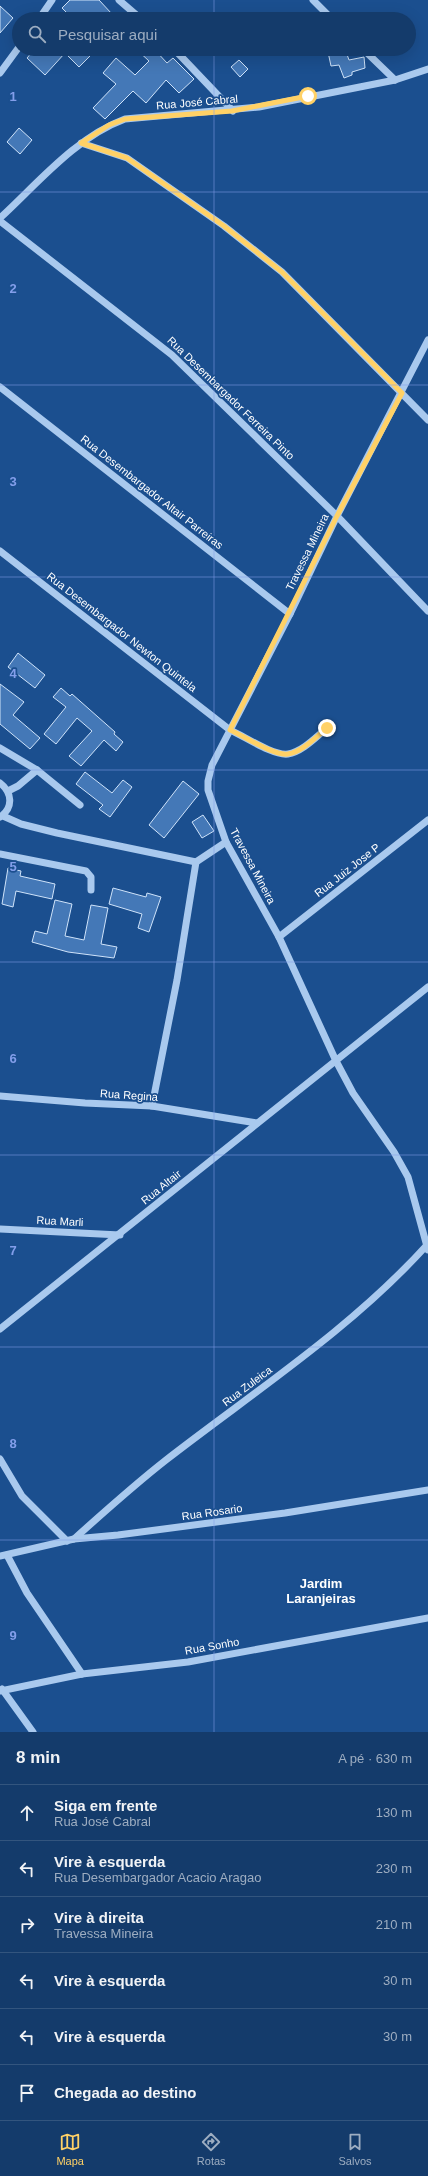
<!DOCTYPE html>
<html lang="pt">
<head>
<meta charset="utf-8">
<style>
  :root { --surface:#143b6b; --page:#1d4271; --text:#f1f3f6; --muted:#9dadc1; --line:#33557e; --accent:#ffd166 }
  body { margin:0; font-family:Helvetica,sans-serif; background:var(--page); color:var(--text) }
  .stop { position:absolute; width:12px; height:12px; margin:-9px; border:3px solid #ffd166; border-radius:50%; background:#fff }
  .stop.end { background:#ffd166; border-color:#fff; box-shadow:0 1px 4px #0008 }
  .list { margin:0; padding:0; list-style:none }
  h2 { display:flex; justify-content:space-between; align-items:center; height:52px; margin:0; padding:0 16px; font-size:17px }
  h2 small { font-size:13px; font-weight:400; color:var(--muted) }
  .list li { display:grid; grid-template-columns:26px 1fr auto; gap:12px; align-items:center; box-sizing:border-box; height:56px; padding:0 16px; border-top:1px solid var(--line) }
  .list b { display:block; font-size:15px; white-space:nowrap }
  .list p { margin:0; font-size:13px; white-space:nowrap; color:var(--muted) }
  .list em { font-size:13px; font-style:normal; color:var(--muted) }
  .icon { flex:none; width:22px; height:22px; fill:none; stroke:currentColor; stroke-width:2; stroke-linecap:round; stroke-linejoin:round }
  .map { position:relative; flex:none; width:428px; height:1732px; overflow:hidden }
  .search { position:absolute; background:var(--surface); box-shadow:0 4px 16px #0002; left:12px; right:12px; top:12px; height:44px; display:flex; align-items:center; gap:10px; box-sizing:border-box; padding:0 14px; border-radius:22px; color:var(--muted); font-size:15px }
  .sheet { height:388px; background:var(--surface) }
  nav { display:flex; justify-content:space-around; align-items:center; box-sizing:border-box; height:56px; border-top:1px solid var(--line); background:var(--surface); font-size:11px; color:var(--muted) }
  nav a { display:grid; justify-items:center; gap:2px }
  nav .on { color:var(--accent) }
  .map>svg:first-child { display:block }
  .building { fill:#4478b7; stroke:#cfe3fa }
  .lines { fill:none; stroke-linecap:round; stroke-linejoin:round }
  .minor { stroke:#a9c9ee; stroke-width:7 }
  .route { stroke:#ffd166; stroke-width:5 }
  .grid { fill:none; stroke:#839eea; stroke-width:1; stroke-opacity:0.55 }
  .labels { text-anchor:middle; dominant-baseline:central; stroke-width:3.5; stroke-linejoin:round; paint-order:stroke }
  .street-label { font-size:11px; fill:#fff; stroke:#1b4f8f }
  .quarter-label { font-size:13px; font-weight:bold; fill:#fff; stroke:#1b4f8f }
  .grid-label { font-size:13px; text-anchor:middle; font-weight:bold; fill:#839eea; stroke:#1b4f8f; stroke-width:3.5; stroke-linejoin:round; paint-order:stroke }
</style>
</head>
<body>
<div class="map">
<svg width="428" height="1732" viewBox="0 0 428 1732">
  <rect width="100%" height="100%" fill="#1b4f8f"/>
  <g class="building">
    <path d="M70 0H99L112 14 107 19H62L67 13 62 8Z"/>
    <path d="M0 6 13 18 0 33Z"/>
    <path d="M41 49H97L79 67 65 53 45 75 27 58 34 50 37 53Z"/>
    <path d="M136 49H154L167 63 173 58 194 79 179 93 166 80 146 103 133 91 105 119 93 108 116 84 103 73 116 58 135 75 149 61Z"/>
    <path d="M340 49H345L349 60 364 57 365 68 352 72V75L344 78 339 65 331 66 328 52Z"/>
    <path d="M239 60 248 69 240 77 231 67Z"/>
    <path d="M19 128 32 140 20 154 7 142Z"/>
    <path d="M18 653 45 675 35 688 8 667Z"/>
    <path d="M0 684 24 702 13 715 40 738 30 749 0 724Z"/>
    <path d="M61 688 70 696 72 694 115 732 114 734 123 742 116 751 104 740 81 766 69 756 92 731 77 718 56 744 44 734 66 707 53 697Z"/>
    <path d="M85 772 112 793 123 780 132 787 110 817 99 809 103 805 76 784Z"/>
    <path d="M183 781 199 794 164 838 149 825Z"/>
    <path d="M203 815 214 831 202 838 192 822Z"/>
    <path d="M8 868 21 871 20 876 55 884 52 899 16 891 13 907 2 904Z"/>
    <path d="M113 888 146 897 147 893 161 897 149 932 138 928 142 914 109 904Z"/>
    <path d="M55 900 72 904 65 936 84 940 91 905 108 908 101 944 117 947 114 958 68 952 32 942 35 931 47 934Z"/>
  </g>
  <g class="lines">
    <g class="minor">
      <path d="M119 0 141 19"/>
      <path d="M313 0 332 19"/>
      <path d="M39 19 52 0"/>
      <path d="M174 49 233 111"/>
      <path d="M363 49 395 80"/>
      <path d="M0 73 19 47"/>
      <path d="M81 143 127 158 224 226 282 272 428 420"/>
      <path d="M0 218C38 183 76 137 125 119L259 107 395 80 428 69"/>
      <path d="M0 221 172 355 337 516 428 611"/>
      <path d="M428 340 337 516 290 614 212 765 208 781V790L226 842 279 937 336 1061 353 1093 394 1152 408 1177 428 1250"/>
      <path d="M0 387 290 614"/>
      <path d="M0 551 230 730C244 736 273 756 288 754 302 752 316 737 327 728"/>
      <path d="M0 748 37 770 80 805"/>
      <path d="M0 783C12 792 14 808 0 817"/>
      <path d="M8 791 18 786 37 770"/>
      <path d="M3 816 21 824 57 833 196 862 226 842"/>
      <path d="M0 854 86 871 91 877V890"/>
      <path d="M279 937 428 820"/>
      <path d="M0 1096 85 1103 152 1106 257 1123"/>
      <path d="M152 1106 177 980 196 862"/>
      <path d="M0 1229 120 1235"/>
      <path d="M0 1329 428 987"/>
      <path d="M0 1459 22 1496 67 1541"/>
      <path d="M74 1539C104 1512 134 1485 166 1460 255 1391 351 1329 427 1245"/>
      <path d="M7 1555 27 1593 82 1674"/>
      <path d="M0 1556 74 1539 118 1535 285 1513 428 1490"/>
      <path d="M2 1689 33 1732"/>
      <path d="M0 1691 82 1674 188 1662 428 1618"/>
    </g>
  </g>
  <g class="lines">
    <path class="route" d="M308 96 232 111 125 119 109 125 81 143 127 158 224 226 282 272 402 393 337 516 230 730C244 736 274 756 288 754 302 752 316 737 327 728"/>
  </g>
  <path class="grid" d="M214 0V19M214 49V1732M0 192H428M0 385H428M0 577H428M0 770H428M0 962H428M0 1155H428M0 1347H428M0 1540H428"/>
  <g class="labels">
    <g class="street-label">
      <text transform="translate(197 102) rotate(-5)">Rua José Cabral</text>
      <text transform="translate(231 398) rotate(44)">Rua Desembargador Ferreira Pinto</text>
      <text transform="translate(152 492) rotate(38)">Rua Desembargador Altair Parreiras</text>
      <text transform="translate(307 552) rotate(-64)">Travessa Mineira</text>
      <text transform="translate(122 632) rotate(38)">Rua Desembargador Newton Quintela</text>
      <text transform="translate(253 866) rotate(62)">Travessa Mineira</text>
      <text transform="translate(347 870) rotate(-38)">Rua Juiz Jose P</text>
      <text transform="translate(129 1095) rotate(4)">Rua Regina</text>
      <text transform="translate(161 1187) rotate(-39)">Rua Altair</text>
      <text transform="translate(60 1221) rotate(3)">Rua Marli</text>
      <text transform="translate(247 1386) rotate(-37)">Rua Zuleica</text>
      <text transform="translate(212 1512) rotate(-8)">Rua Rosario</text>
      <text transform="translate(212 1646) rotate(-10)">Rua Sonho</text>
    </g>
    <g class="quarter-label">
      <text x="321" y="1583">Jardim<tspan x="321" dy="15">Laranjeiras</tspan></text>
    </g>
  </g>
  <g class="grid-label">
    <text x="13" y="101">1</text>
    <text x="13" y="293">2</text>
    <text x="13" y="486">3</text>
    <text x="13" y="678">4</text>
    <text x="13" y="871">5</text>
    <text x="13" y="1063">6</text>
    <text x="13" y="1255">7</text>
    <text x="13" y="1448">8</text>
    <text x="13" y="1640">9</text>
  </g>
</svg>
<div class="stop" style="left:308px;top:96px"></div>
<div class="stop end" style="left:327px;top:728px"></div>
<div class="search"><svg class="icon" aria-label="search" viewBox="0 0 24 24"><circle cx="10" cy="10" r="6"/><path d="M15 15l6 6"/></svg>Pesquisar aqui</div>
</div>
<section class="sheet">
<h2>8 min<small>A pé · 630 m</small></h2>
<ul class="list">
<li><svg class="icon" aria-label="ahead" viewBox="0 0 24 24"><path d="M12 20V5M6 11l6-6 6 6"/></svg><div><b>Siga em frente</b><p>Rua José Cabral</p></div><em>130 m</em></li>
<li><svg class="icon" aria-label="left" viewBox="0 0 24 24"><path d="M17 20v-9H6M10 6l-5 5 5 5"/></svg><div><b>Vire à esquerda</b><p>Rua Desembargador Acacio Aragao</p></div><em>230 m</em></li>
<li><svg class="icon" aria-label="right" viewBox="0 0 24 24"><path d="M7 20v-9h11M14 6l5 5-5 5"/></svg><div><b>Vire à direita</b><p>Travessa Mineira</p></div><em>210 m</em></li>
<li><svg class="icon" aria-label="left" viewBox="0 0 24 24"><path d="M17 20v-9H6M10 6l-5 5 5 5"/></svg><div><b>Vire à esquerda</b></div><em>30 m</em></li>
<li><svg class="icon" aria-label="left" viewBox="0 0 24 24"><path d="M17 20v-9H6M10 6l-5 5 5 5"/></svg><div><b>Vire à esquerda</b></div><em>30 m</em></li>
<li><svg class="icon" aria-label="arrive" viewBox="0 0 24 24"><path d="M6 21V4h12l-3 4 3 4H6"/></svg><div><b>Chegada ao destino</b></div></li>
</ul>
</section>
<nav>
<a class="on"><svg class="icon" aria-label="map" viewBox="0 0 24 24"><path d="M3 6l6-2 6 2 6-2v14l-6 2-6-2-6 2zM9 4v14M15 6v14"/></svg>Mapa</a>
<a><svg class="icon" aria-label="directions" viewBox="0 0 24 24"><path d="M12 3l9 9-9 9-9-9zM9 14v-3h6M13 9l2 2-2 2"/></svg>Rotas</a>
<a><svg class="icon" aria-label="saved" viewBox="0 0 24 24"><path d="M7 4h10v16l-5-4-5 4z"/></svg>Salvos</a>
</nav>
</body>
</html>
